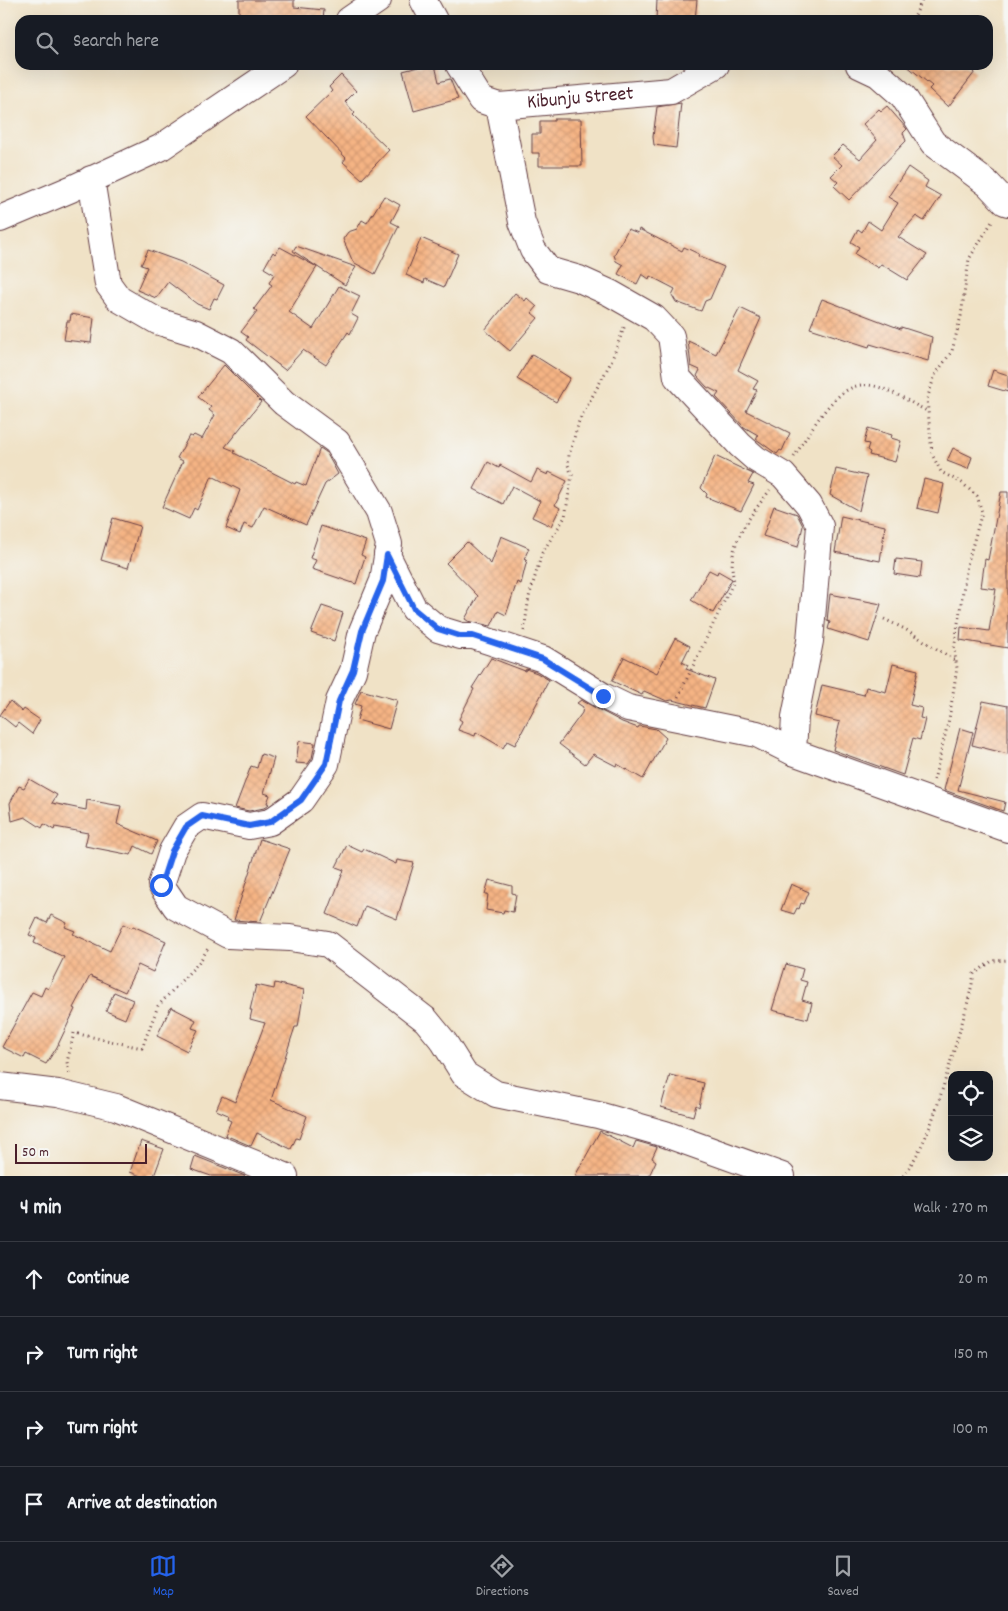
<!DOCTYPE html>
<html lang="en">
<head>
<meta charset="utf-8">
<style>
  :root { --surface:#171b24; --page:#242831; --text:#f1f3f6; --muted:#9ea1a6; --line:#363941; --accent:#2563eb }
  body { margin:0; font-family:Dekko,sans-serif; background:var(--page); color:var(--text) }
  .controls { position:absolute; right:15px; bottom:15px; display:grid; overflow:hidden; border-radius:10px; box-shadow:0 5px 20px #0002 }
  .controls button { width:45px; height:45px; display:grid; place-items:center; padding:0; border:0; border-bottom:1px solid var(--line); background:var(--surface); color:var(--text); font:25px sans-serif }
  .scale { position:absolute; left:15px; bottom:12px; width:132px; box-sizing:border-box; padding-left:5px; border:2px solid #4a1f2b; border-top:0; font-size:14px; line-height:18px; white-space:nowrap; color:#4a1f2b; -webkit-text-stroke:4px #f6f6f2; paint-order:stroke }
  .stop { position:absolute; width:15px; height:15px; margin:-11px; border:4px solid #2563eb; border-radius:50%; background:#fff }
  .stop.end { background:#2563eb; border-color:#fff; box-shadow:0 1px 5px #0008 }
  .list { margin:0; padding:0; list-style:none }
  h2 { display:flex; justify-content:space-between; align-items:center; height:65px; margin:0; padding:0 20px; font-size:21px }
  h2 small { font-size:16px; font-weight:400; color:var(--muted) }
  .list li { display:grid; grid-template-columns:32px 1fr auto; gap:15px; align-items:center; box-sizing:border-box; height:75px; padding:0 20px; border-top:1px solid var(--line) }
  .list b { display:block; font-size:19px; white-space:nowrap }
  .list em { font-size:16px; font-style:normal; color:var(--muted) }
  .icon { flex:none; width:28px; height:28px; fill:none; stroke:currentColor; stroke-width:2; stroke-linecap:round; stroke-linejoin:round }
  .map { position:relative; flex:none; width:1008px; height:1176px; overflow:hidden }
  .search { position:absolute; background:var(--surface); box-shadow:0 5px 20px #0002; left:15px; right:15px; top:15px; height:55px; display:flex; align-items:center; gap:12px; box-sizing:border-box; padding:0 18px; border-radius:15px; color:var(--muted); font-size:19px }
  .sheet { height:365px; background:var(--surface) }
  nav { display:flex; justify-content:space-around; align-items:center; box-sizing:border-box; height:70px; border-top:1px solid var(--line); background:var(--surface); font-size:14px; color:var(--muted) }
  nav a { display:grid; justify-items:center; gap:2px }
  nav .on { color:var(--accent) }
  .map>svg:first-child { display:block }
  .building { fill:url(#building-cross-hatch) }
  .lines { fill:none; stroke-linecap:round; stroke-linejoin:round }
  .minor-casing { stroke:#633c42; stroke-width:28 }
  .path { stroke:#633c42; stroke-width:3; stroke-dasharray:1 4; stroke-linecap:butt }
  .minor { stroke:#fff; stroke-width:26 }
  .route { stroke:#2563eb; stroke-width:6 }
  .labels { text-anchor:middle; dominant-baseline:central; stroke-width:5; stroke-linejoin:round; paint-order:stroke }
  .street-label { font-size:20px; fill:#4a1f2b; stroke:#f6f6f2 }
</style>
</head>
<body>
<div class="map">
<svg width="1008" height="1176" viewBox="0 0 1008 1176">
  <defs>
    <pattern id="building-cross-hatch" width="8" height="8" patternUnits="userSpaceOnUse" patternTransform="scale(1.25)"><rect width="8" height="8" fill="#f5b484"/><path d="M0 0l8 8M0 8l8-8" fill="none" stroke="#d49a72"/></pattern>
  </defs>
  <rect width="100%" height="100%" fill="#f6f6f2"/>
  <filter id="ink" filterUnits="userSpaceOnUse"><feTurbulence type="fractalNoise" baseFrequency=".02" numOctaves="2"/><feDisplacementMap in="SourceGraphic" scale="10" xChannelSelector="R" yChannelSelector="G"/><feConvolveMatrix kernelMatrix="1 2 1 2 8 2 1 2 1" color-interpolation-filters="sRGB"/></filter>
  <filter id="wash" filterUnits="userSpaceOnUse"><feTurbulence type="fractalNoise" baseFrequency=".0096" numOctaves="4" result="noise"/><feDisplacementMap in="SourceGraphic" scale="20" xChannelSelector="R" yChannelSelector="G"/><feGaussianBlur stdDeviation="1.12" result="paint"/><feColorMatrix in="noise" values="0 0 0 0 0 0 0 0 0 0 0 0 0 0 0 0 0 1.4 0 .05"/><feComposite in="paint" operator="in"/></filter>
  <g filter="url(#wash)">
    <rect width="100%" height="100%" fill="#f0e2c6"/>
    <g id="blocks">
      <g class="building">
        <path d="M239 0H294V7L324 10 323 20H239Z"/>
        <path d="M657 0H697L695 20H656Z"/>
        <path d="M426 65H435L439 82 450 79 458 99 414 111 403 71Z"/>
        <path d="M906 65H966L975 72 948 107 929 89 932 86Z"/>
        <path d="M341 75 356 91 345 102 355 113 353 115 389 150 362 179 343 162 346 158 306 116 332 91 329 87Z"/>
        <path d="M681 103 676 148 654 145 653 137 657 107Z"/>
        <path d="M887 106 907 129 903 133 906 141 849 200 834 186 838 182 831 176 842 165 832 156 843 145 860 159 877 140 863 124 879 109 881 111Z"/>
        <path d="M554 119H581L582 166H539V153H532V134H540V121H554Z"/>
        <path d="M908 167 928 181 925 187 941 196 924 221 916 216 898 237 927 255 907 280 881 264 878 268 855 254 859 247 851 242 858 229 862 232 868 221 881 230 898 203 888 197Z"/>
        <path d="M384 196 400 205 391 222 399 226 375 274 353 262 343 239 348 232 357 229 362 220 367 223Z"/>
        <path d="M628 229 638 233 639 229 682 251 684 247 699 254 698 256 724 267 710 299 705 301 701 311 676 302 672 295 675 289 650 276 649 279 642 274 637 284 618 274 623 265 616 261 614 255Z"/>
        <path d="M421 238 458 254 444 287 425 279 424 283 406 275Z"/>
        <path d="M296 246 356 267 345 285 293 251Z"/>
        <path d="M280 247 317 267 289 312 313 329 339 286 360 296 351 314 358 318 350 334 348 332 326 365 303 350 285 370 246 340 248 337 241 332 257 311 254 309 272 285 269 283 274 274 264 268 273 252 275 254Z"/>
        <path d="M148 250 181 262 224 285 217 299 214 298 209 309 197 304 168 282 156 298 137 290 147 267 141 265Z"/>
        <path d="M515 293 525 301 527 298 537 307 532 313 538 318 510 351 485 330Z"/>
        <path d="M822 299 901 329V327L932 337 928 361 870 344 869 347 810 328Z"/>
        <path d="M740 308 761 318 738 370 758 381 753 389 757 390 746 411 790 433 782 451 780 450 777 454 756 439 758 435 744 427 716 397 719 393 707 387 697 376 700 370 691 366 688 341 716 354Z"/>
        <path d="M71 314 94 318 91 343 64 340 67 321H70Z"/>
        <path d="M532 354 570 378 556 402 517 379Z"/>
        <path d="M224 365 261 402 225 447 235 451 234 453 295 484 296 482 306 486 320 448 326 452 338 474 325 484 306 525 264 506 253 528 244 524 240 534 226 528 240 490 212 476 197 510 194 508 189 519 162 507 183 461 177 458 189 436 192 437 194 435 202 439 215 415 209 410 211 407 198 397Z"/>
        <path d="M993 370 1008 375V392L988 386Z"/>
        <path d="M868 428 892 435 891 438 901 441 895 462 869 455 870 452 867 450 869 444 864 443Z"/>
        <path d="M953 448 972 457 968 469 947 461Z"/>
        <path d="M715 456 753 474 748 483 754 485 741 511 706 497 707 494 701 488Z"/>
        <path d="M488 462 499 468 500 465 531 482 537 470 548 475 549 472 567 481 555 505 560 508 551 526 532 517 540 501 512 486 503 504 474 489Z"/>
        <path d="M836 469 867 476 859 511 830 495Z"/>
        <path d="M924 479 944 484 938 513 917 508Z"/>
        <path d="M1001 492H1008V648L960 640 961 627 989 631 996 589 981 587 985 559 988 560Z"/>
        <path d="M774 506 797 514 803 526 798 547 763 536Z"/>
        <path d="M841 516 885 526 880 561 835 552Z"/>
        <path d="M113 518 140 526 128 568 101 560Z"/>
        <path d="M321 526 366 541 361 555 365 557 356 584 312 569 316 560 310 558Z"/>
        <path d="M501 536 529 548 524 559 527 560 521 584 517 582 506 615 498 611 491 626 468 621 465 619 478 596 446 563 467 542 491 564Z"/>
        <path d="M896 559 922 562 920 578 894 574Z"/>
        <path d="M709 570 717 574 718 571 732 579 713 613 691 600Z"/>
        <path d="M830 594 881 604 869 642 828 629 830 622 827 621Z"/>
        <path d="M322 606 343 613 334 641 311 633Z"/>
        <path d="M675 638 690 646 682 662 688 665 686 669 715 680 705 708 672 700 667 701 644 691 642 695 612 681 624 657 657 673Z"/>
        <path d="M491 658 525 671 526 669 537 673 549 680 515 745 507 741 503 748 476 732 475 736 458 730 462 721 459 719 474 689 472 688Z"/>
        <path d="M893 664 918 670 910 705 922 708 920 718 925 719 920 740 913 738 903 775 833 750 840 722 815 716 822 685 864 695 866 687 886 692Z"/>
        <path d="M361 690 397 700 389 729 357 720 361 706 355 704Z"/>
        <path d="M581 700 622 722 638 728 639 726 656 729 666 738 643 779 617 764 616 766 593 754 585 764 559 744 582 713 583 707 577 703Z"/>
        <path d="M10 701 22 712 24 709 40 720 32 734 18 723 15 727 0 715Z"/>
        <path d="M983 701 1008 706V754L972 745Z"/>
        <path d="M960 728 973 732 958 790 1005 802 1003 811 944 790Z"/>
        <path d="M299 741 315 743 312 758 308 764 296 763Z"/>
        <path d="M261 754 274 758 264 793 270 795 267 803 269 804 264 808 249 811 235 808 251 766 257 768Z"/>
        <path d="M29 779 57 795 52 803 86 810 87 800 121 806 117 824 157 841 151 854 135 846 131 855 85 846 88 833 55 827 54 830 44 824 42 828 25 817 12 821 10 803 19 786 24 788Z"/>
        <path d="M260 839 290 849 260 922 234 920Z"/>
        <path d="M347 845 362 852 364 849 396 864 397 860 414 863 397 919 365 906 357 927 327 914 344 870 336 867Z"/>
        <path d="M489 880 512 886V893L516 894 513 912 504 910 503 913 486 910 488 894H485Z"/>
        <path d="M791 884 809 892 804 904 801 903 799 909 797 908 794 914 781 910Z"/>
        <path d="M51 915 67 923 65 927 75 931 73 934 110 951 123 924 132 928 133 926 166 941 153 972 138 965 125 992 90 976 73 1008 75 1009 57 1047 46 1064 26 1054 24 1058 2 1047 32 992 41 996 45 987 48 989 64 957 34 943 36 938 29 935 37 918 47 923Z"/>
        <path d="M786 964 803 969 800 980 807 982 802 1000 812 1003 808 1019 772 1010Z"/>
        <path d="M275 983 304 990 298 1027H295L271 1100 307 1116 299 1139 296 1138 291 1149 257 1133 251 1146 225 1135 231 1121 227 1119 228 1115 216 1110 222 1096 235 1102 265 1023 250 1019 252 1010H250L256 985 274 989Z"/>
        <path d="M114 992 133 1000 125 1019 106 1011Z"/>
        <path d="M171 1007 196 1020 192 1028 198 1030 187 1051 157 1036Z"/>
        <path d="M670 1075 704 1083 699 1107 696 1105 693 1116 661 1107Z"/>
        <path d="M600 1131 633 1148 636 1141 657 1147 652 1158 656 1161 649 1176H575Z"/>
        <path d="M141 1141 164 1149 154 1176H141L130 1172Z"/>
        <path d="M195 1156 245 1176H211L191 1169Z"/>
      </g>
    </g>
  </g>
  <g filter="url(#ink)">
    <use href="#blocks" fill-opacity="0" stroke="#633c42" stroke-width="1"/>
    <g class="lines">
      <g class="minor-casing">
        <g id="minor">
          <path d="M423 0 434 20"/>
          <path d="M349 20 378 0"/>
          <path id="s1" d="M459 65 481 100 499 106 671 91 716 65"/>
          <path d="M859 65 878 74 903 96 933 143 988 184 1005 202 1008 203"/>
          <path d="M499 106 522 222 533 250 548 270 579 279 610 293 654 318 671 336 677 377 740 445 756 459 783 475 809 505 820 526 810 641 795 717 793 752 1008 829"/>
          <path d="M91 179 108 284 119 299 157 321 196 333 231 351 284 403 337 442 379 512 389 544 383 581 362 631 353 671 339 701 326 764 301 800 270 822 249 826 202 816 186 827 172 851 161 885 176 907 228 935 290 938 328 944 426 1020 444 1042 464 1074 496 1094 598 1115 665 1134 782 1176"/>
          <path d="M0 219 71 189 160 148 283 65"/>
          <path d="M387 555 414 609 438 629 461 636H473L543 659 603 696 628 708 757 734 793 752"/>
          <path d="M0 1086 58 1093 116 1107 285 1176"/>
        </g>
      </g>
      <g class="path">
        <path d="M913 20 922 0"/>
        <path d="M794 457C809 434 836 381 868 385 888 387 909 402 927 411"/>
        <path d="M884 619 905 629 956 661"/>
        <path d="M524 631 529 597 542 553 565 517 572 475 568 465 569 455 579 421 611 362 625 325"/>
        <path d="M678 697 734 581C725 545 750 517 770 490"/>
        <path d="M934 780 949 719 957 668 954 649 967 565 982 512 977 496 962 483 941 472 932 454 927 399 935 375 952 351 961 316 969 259 993 220"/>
        <path d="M69 1073 67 1062 74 1033 142 1048 158 1006 200 961 209 947"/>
        <path d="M903 1176C927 1145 938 1104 949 1067 958 1036 968 1006 974 974L992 961 1008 960"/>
      </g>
      <use href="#minor" class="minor"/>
    </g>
  </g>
  <g class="lines" filter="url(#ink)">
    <path class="route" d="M161 885 172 851 186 827 202 816 249 826 270 822 301 800 326 764 339 701 353 670 362 631 383 581 387 555 414 609 438 629 460 636H473L543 659 603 696"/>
  </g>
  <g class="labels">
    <g class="street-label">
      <text stroke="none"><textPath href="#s1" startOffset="142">Kibunju Street</textPath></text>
    </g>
  </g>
</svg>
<div class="controls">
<button><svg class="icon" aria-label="locate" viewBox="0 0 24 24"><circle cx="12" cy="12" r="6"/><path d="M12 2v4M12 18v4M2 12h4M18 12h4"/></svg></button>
<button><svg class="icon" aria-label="layers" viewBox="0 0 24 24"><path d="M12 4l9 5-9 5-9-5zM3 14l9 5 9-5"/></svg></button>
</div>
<div class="scale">50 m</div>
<div class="stop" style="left:161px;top:885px"></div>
<div class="stop end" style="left:603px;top:696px"></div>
<div class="search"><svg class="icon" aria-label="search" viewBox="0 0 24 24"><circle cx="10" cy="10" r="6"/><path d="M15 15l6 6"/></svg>Search here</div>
</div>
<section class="sheet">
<h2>4 min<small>Walk · 270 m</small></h2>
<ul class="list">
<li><svg class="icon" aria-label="ahead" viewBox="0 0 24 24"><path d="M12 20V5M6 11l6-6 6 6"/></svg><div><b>Continue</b></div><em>20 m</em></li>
<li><svg class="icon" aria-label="right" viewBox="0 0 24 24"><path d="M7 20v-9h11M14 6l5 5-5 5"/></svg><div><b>Turn right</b></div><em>150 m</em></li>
<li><svg class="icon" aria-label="right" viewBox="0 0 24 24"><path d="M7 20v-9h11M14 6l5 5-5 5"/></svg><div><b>Turn right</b></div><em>100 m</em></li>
<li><svg class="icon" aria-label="arrive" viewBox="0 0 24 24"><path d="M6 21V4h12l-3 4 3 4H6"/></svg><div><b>Arrive at destination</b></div></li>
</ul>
</section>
<nav>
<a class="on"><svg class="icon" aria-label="map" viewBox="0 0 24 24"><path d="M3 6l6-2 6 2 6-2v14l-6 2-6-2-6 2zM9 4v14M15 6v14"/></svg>Map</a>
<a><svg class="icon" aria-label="directions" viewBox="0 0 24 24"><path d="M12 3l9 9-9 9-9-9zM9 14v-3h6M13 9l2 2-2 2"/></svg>Directions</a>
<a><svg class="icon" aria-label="saved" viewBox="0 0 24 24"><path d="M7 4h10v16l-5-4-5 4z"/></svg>Saved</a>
</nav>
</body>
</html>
